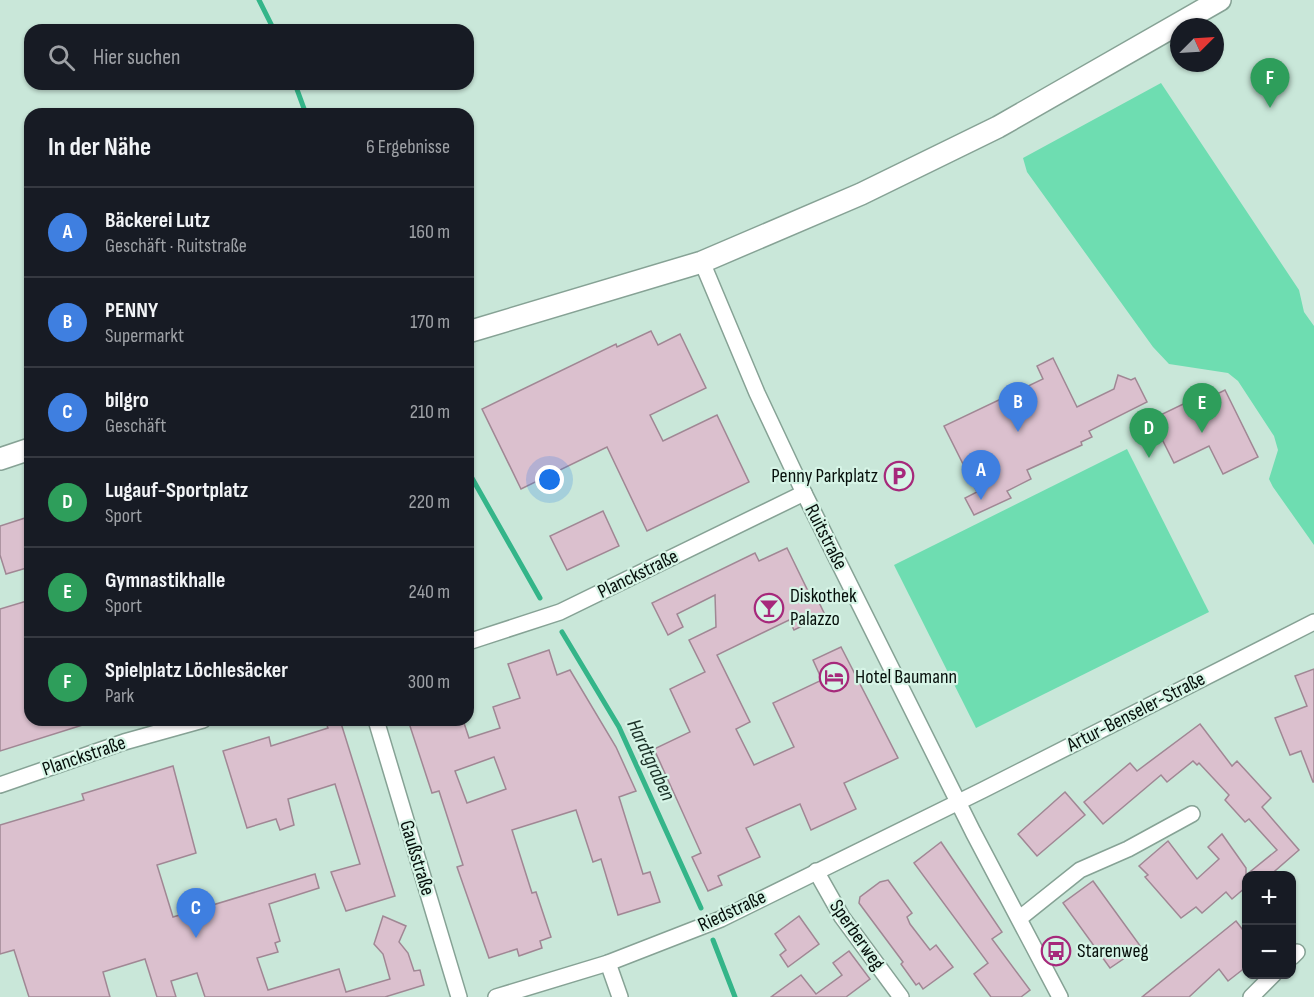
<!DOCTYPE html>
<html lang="de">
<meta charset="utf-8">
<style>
body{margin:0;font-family:"Sofia Sans Condensed",sans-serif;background:#20242c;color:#f1f3f6}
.controls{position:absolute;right:18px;bottom:18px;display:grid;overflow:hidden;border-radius:12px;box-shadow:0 2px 4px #0004}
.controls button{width:54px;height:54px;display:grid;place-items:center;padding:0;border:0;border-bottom:2px solid #363941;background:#171b24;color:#f1f3f6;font:30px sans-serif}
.compass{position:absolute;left:1170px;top:18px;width:54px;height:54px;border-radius:50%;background:#171b24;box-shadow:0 2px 4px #0004;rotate:66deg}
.you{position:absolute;left:550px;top:480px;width:21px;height:21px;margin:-15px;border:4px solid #fff;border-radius:50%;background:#1a73e8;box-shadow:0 0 0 9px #1a73e833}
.badge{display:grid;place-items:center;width:39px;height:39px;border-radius:50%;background:#cf98bf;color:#fff;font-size:20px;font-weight:700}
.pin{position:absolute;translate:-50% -50px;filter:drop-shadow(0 2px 3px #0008)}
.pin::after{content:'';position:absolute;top:32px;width:21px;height:18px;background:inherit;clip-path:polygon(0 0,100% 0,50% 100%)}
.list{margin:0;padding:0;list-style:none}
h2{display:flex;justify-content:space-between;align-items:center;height:78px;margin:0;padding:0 24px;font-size:26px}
h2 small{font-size:20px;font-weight:400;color:#9ea1a6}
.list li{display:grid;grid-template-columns:39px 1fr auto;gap:18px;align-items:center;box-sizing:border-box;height:90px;padding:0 24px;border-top:2px solid #363941}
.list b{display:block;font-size:22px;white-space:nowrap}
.list p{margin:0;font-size:20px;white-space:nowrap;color:#9ea1a6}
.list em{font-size:20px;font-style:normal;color:#9ea1a6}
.icon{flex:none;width:33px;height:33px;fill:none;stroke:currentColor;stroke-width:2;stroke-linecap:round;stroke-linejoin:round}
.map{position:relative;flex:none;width:1314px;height:997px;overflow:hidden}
.search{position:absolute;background:#171b24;box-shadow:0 2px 4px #0004;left:24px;top:24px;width:450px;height:66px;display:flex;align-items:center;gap:15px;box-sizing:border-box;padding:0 21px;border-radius:18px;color:#9ea1a6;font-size:22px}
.panel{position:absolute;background:#171b24;box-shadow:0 2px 4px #0004;left:24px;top:108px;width:450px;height:618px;border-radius:18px}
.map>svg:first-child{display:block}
.green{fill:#6eddb1}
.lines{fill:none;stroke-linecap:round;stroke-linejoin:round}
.stream{stroke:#34b589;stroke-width:5}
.building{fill:#dbc0ce;stroke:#a08794;stroke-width:1.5;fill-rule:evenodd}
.minor-casing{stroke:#86a295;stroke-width:18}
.secondary-casing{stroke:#86a295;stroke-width:24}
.minor{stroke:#fff;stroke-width:15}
.secondary{stroke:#fff;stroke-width:21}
.labels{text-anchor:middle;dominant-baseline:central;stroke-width:4.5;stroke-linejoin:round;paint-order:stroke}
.poi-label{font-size:20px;fill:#060f0b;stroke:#d6f4e6;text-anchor:start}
.street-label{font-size:20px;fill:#060f0b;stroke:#d6f4e6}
.water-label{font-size:21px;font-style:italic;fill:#1b3027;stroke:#d6f4e6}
</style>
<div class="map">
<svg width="1314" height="997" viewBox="0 0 1314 997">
<rect width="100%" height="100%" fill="#c9e7d9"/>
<!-- green -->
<g class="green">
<path d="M1161,83L1299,290L1304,312L1314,326V545L1273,487L1269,479L1278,450L1274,436L1238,381L1228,373L1169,364L1153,347L1027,172L1023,158Z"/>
<path d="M1127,449L1209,612L976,728L894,565Z"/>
</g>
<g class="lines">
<!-- stream -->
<g class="stream">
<path d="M259,0L274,30"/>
<path d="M295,84L306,114"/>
<path d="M468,471L540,598"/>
<path d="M562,632L619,727L701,908"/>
<path d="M713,940L735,997"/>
</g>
</g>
<!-- building -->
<g class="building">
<path d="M651,331L658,345L680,334L706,388L650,415L663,441L717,415L749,482L647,531L607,447L521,489L482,409L616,344L617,347Z"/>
<path d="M1053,358L1077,407L1114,389L1118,375L1131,380L1135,378L1147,402L1089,431L1092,437L1081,442L1082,445L1027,470L1031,479L1007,491L1011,498L974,515L965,498L977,492L944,426L1043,379L1037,366Z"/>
<path d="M1225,390L1258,457L1223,474L1209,446L1174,463L1152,419L1202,395L1205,400Z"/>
<path d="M603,511L619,546L567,570L550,536Z"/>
<path d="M25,518L30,534V567L6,574L0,555V526Z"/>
<path d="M787,548L810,595L814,592L825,615L794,630L789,620L717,655L750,722L736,729L754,765L794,747L773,703L822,680L813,660L841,647L898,758L844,783L856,809L811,830L800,804L746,828L760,857L718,876L722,885L708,891L692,857L701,853L654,749L690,732L670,689L705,672L689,640L716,627L715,595L677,614L683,627L668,635L652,603L755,553L759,561Z"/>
<path d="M30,600V720H88L89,723L0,751V609Z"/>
<path d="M549,650L557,675L570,670L616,747L636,791L619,797L643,874L650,872L660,902L618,915L601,859L593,862L576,810L512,830L532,893L536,892L551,937L540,941L542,948L519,956L517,949L489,958L457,867L463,865L439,791L432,793L408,720H463L469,738L500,728L493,707L520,698L508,664ZM494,757L506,789L467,803L455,771Z"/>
<path d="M1314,669V782H1313L1301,751L1290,755L1275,718L1307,706L1295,676Z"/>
<path d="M325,720H340L395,896L346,911L331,872L360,864L335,784L288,799L294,825L280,830L276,819L247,828L223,751L269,737L271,746L328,728Z"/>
<path d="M1200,724L1232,766L1237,761L1271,798L1262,807L1299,850L1269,876H1246V887L1232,899L1226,892L1202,913L1196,907L1181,918L1145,877L1148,875L1139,866L1168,841L1197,879L1219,859L1208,847L1222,834L1246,868V875L1277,850L1249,819L1245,822L1225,800L1229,795L1199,763L1197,765L1193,761L1167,782L1161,775L1103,824L1084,802L1130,763L1137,771Z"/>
<path d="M173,766L196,853L157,865L173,917L315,874L319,888L269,904L280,941L275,943L278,952L257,958L268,990L339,969L346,992L390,979L383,954L374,944L383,916L406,926L399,942L408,953L414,971L420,970L424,985L385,997H205L197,973L171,981L176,997H157L145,959L103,972L110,997H29L14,950L0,954V825L84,800L82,794Z"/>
<path d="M1065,792L1085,815L1037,856L1018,834Z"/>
<path d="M941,842L1002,932L992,939L1030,990L1021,997H991L974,974L988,963L914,863Z"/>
<path d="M888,880L912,913L907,917L910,924L930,950L936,945L953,967L923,989L919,983L916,985L901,964L903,962L859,903L860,897L880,882Z"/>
<path d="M1093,881L1141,947L1110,968L1063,903Z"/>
<path d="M799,916L819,944L788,967L780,955L786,950L775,934Z"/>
<path d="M1236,921L1246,934V967L1228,981L1219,969L1189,997H1142Z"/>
<path d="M849,951L870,979L846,997H771L801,975L816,994L842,975L833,963Z"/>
</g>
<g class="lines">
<!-- minor casing -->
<g class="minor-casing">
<g id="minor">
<path d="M702,262L757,393L804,493L973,832L1060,997"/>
<path d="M468,642L560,612L804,493"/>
<path d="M376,720L459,997"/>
<path d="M0,785L124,742L203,720"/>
<path d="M816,871L842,917L901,997"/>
<path d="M1020,918L1080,870L1128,849L1192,814"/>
<path d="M1292,957L1297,952"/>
<path d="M608,963L620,997"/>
<path d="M496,997L608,963L721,919L983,790L1314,622"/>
<path d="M1251,997L1274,974"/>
</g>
</g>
<!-- secondary casing -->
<g class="secondary-casing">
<g id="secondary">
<path d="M468,332L702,262L861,194L998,127L1220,0"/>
<path d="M0,459L30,449"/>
</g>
</g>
<!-- minor -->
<use href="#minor" class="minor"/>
<!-- secondary -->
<use href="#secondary" class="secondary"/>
</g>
<!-- icons -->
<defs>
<g id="parking-ring" transform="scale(1.5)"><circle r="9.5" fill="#d6f4e6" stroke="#a6297b" stroke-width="1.5"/><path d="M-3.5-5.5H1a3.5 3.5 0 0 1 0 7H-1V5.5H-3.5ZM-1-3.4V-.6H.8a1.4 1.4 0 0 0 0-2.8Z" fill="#a6297b"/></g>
<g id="bar-ring" transform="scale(1.5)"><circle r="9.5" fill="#d6f4e6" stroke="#a6297b" stroke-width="1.5"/><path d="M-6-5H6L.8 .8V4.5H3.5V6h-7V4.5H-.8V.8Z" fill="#a6297b"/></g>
<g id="hotel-ring" transform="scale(1.5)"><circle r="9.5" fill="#d6f4e6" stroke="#a6297b" stroke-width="1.5"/><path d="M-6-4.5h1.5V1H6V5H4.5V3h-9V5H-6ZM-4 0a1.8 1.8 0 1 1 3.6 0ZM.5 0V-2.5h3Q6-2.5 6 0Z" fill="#a6297b"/></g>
<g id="bus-ring" transform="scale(1.5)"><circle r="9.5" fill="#d6f4e6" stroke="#a6297b" stroke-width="1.5"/><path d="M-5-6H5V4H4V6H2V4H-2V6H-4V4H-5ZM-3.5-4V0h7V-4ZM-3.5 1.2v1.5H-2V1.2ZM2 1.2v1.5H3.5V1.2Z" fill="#a6297b"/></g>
</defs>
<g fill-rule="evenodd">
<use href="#parking-ring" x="899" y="476"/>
<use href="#bar-ring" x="769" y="608"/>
<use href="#hotel-ring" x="834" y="677"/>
<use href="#bus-ring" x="1056" y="951"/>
</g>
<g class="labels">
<!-- poi labels -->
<g class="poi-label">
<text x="878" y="476" text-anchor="end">Penny Parkplatz</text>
<text x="790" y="596">Diskothek<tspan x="790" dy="23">Palazzo</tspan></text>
<text x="855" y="677">Hotel Baumann</text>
<text x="1077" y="951">Starenweg</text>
</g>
<!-- street labels -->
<g class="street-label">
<text transform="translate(826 537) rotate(63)">Ruitstraße</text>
<text transform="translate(638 574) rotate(-26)">Planckstraße</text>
<text transform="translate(1136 712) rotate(-27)">Artur-Benseler-Straße</text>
<text transform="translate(84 756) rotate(-19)">Planckstraße</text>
<text transform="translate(417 858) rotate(73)">Gaußstraße</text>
<text transform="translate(732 911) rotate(-25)">Riedstraße</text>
<text transform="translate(857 935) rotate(55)">Sperberweg</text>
</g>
<!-- water labels -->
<g class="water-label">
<text transform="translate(651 760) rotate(65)">Hardtgraben</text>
</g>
</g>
</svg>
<div class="controls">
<button>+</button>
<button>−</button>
</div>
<svg class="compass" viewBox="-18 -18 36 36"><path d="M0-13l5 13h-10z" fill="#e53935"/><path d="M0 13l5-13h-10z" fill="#9ea1a6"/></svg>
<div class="you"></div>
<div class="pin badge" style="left:981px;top:500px;background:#3f7fe0">A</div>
<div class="pin badge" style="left:1018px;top:432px;background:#3f7fe0">B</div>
<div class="pin badge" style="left:196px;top:938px;background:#3f7fe0">C</div>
<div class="pin badge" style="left:1149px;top:458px;background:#2e9e5b">D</div>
<div class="pin badge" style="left:1202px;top:433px;background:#2e9e5b">E</div>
<div class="pin badge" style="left:1270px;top:108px;background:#2e9e5b">F</div>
<div class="search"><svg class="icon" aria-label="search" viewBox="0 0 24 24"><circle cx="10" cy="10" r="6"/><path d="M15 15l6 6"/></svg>Hier suchen</div>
<section class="panel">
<h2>In der Nähe<small>6 Ergebnisse</small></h2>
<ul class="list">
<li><span class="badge" style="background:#3f7fe0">A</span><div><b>Bäckerei Lutz</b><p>Geschäft · Ruitstraße</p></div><em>160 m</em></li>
<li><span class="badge" style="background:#3f7fe0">B</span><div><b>PENNY</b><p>Supermarkt</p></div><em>170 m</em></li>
<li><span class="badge" style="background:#3f7fe0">C</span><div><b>bilgro</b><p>Geschäft</p></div><em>210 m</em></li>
<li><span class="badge" style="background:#2e9e5b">D</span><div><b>Lugauf-Sportplatz</b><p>Sport</p></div><em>220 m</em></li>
<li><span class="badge" style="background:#2e9e5b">E</span><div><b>Gymnastikhalle</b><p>Sport</p></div><em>240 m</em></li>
<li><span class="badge" style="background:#2e9e5b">F</span><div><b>Spielplatz Löchlesäcker</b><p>Park</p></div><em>300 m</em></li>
</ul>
</section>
</div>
